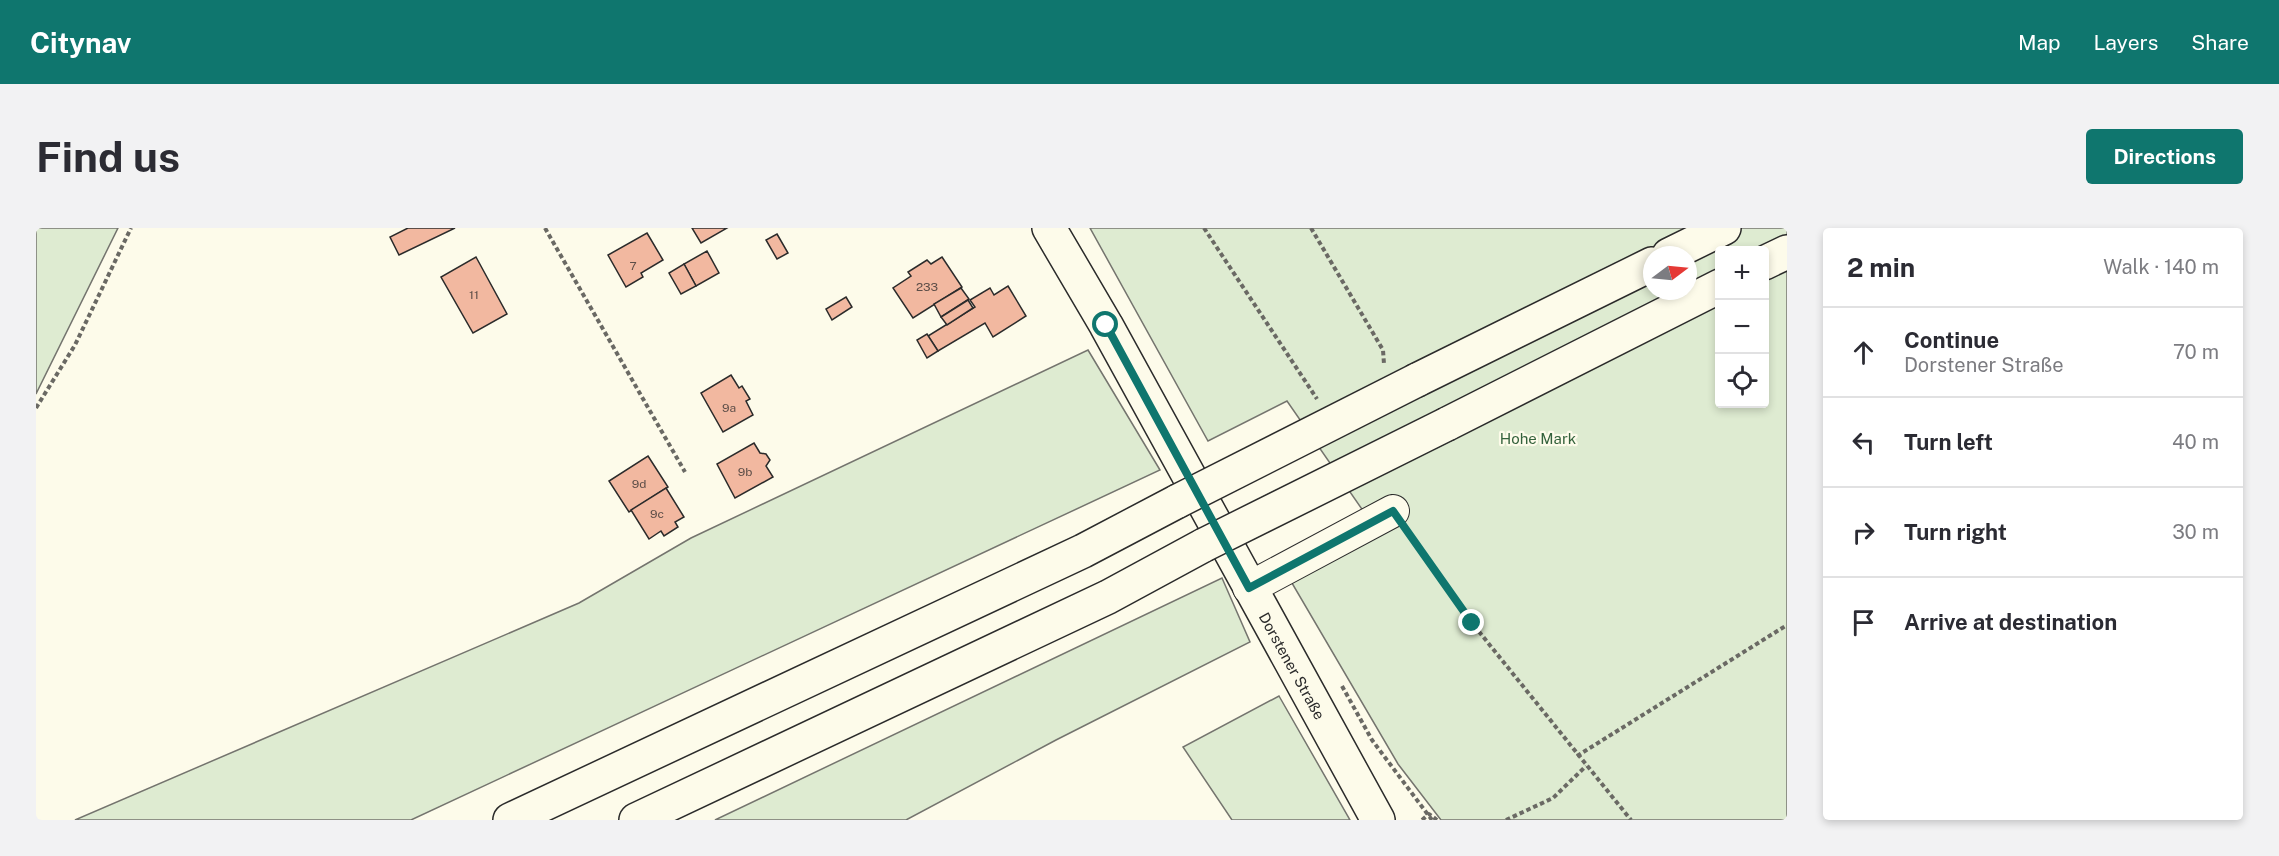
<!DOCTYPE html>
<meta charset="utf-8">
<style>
body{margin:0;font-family:"Public Sans",sans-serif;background:#f2f2f3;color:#2b2b33}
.controls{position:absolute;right:18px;top:18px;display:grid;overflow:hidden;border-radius:6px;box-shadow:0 3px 9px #0003}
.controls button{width:54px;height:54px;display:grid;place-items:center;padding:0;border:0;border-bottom:2px solid #e1e1e2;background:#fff;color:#2b2b33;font:30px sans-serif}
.compass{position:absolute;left:1607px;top:18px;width:54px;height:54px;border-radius:50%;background:#fff;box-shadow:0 3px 9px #0003;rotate:74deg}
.stop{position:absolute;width:18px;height:18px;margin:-14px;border:4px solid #0f766e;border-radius:50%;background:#fff}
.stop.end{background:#0f766e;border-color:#fff;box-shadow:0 2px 6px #0008}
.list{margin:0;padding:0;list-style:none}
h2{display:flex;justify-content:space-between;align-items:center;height:78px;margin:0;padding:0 24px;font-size:26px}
h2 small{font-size:20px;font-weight:400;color:#7c7c81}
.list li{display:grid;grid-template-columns:39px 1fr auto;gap:18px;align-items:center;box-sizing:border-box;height:90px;padding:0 24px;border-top:2px solid #e1e1e2}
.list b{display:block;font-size:22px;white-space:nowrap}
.list p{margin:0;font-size:20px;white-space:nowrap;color:#7c7c81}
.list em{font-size:20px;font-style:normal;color:#7c7c81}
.icon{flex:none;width:33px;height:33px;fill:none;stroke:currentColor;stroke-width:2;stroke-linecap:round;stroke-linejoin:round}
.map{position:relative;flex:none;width:1751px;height:592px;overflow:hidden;border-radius:6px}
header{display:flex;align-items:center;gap:36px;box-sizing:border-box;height:84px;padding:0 30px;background:#0f766e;color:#fff}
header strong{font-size:28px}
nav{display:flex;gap:33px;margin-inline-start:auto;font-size:21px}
.intro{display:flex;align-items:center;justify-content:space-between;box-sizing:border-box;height:144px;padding:0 36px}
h1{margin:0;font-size:42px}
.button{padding:15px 27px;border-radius:6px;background:#0f766e;color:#fff;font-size:21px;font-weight:700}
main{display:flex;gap:36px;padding:0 36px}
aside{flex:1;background:#fff;border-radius:6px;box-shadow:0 3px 9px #0003}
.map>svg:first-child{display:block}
.green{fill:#deebd1;stroke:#74746e;stroke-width:1.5;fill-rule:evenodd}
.building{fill:#f2b8a0;stroke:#2b2b2b;stroke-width:1.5}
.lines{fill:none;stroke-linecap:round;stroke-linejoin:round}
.minor-casing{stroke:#2b2b2b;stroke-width:34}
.major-casing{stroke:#2b2b2b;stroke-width:36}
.highway-casing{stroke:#2b2b2b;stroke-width:36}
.path{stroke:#6a6964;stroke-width:4;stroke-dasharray:4.5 3;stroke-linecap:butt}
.minor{stroke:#fdfbea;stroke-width:32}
.major{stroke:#fdfbea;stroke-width:33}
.highway{stroke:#fdfbea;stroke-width:33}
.highway-bridge-casing{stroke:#2b2b2b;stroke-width:36;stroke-linecap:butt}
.highway-bridge{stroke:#fdfbea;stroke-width:33}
.route{stroke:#0f766e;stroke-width:8}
.labels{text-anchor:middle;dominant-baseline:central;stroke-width:4.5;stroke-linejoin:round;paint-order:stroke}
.number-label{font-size:12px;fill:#5d4e48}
.park-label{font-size:15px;fill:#34623c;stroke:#fdfbea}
.street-label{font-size:15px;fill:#2b2b2b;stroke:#fdfbea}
</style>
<header>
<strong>Citynav</strong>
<nav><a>Map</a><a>Layers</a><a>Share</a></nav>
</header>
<div class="intro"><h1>Find us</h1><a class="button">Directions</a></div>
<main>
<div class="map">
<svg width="1751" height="592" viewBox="0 0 1751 592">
<rect width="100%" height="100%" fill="#fdfbea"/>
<!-- green -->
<g class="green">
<path d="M0,0H82L0,166Z"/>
<path d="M1054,0H1751V592H1405L1362,536L1253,350L1339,300L1251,173L1172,213ZM1684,22H1728V176H1684ZM1616,27H1652V63H1616Z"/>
<path d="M1052,122L1124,242L375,592H39L543,375L655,310Z"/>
<path d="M1186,350L1214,414L1020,512L870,592H679Z"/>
<path d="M1243,468L1314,592H1196L1147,519Z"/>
</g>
<!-- building -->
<g class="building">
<path d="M372,0H419L363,27L354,9Z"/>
<path d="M656,0H691L665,15Z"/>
<path d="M611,5L627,32L605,45L607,49L590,59L572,27Z"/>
<path d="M741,6L752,25L741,31L730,12Z"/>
<path d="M671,23L683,45L660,58L648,36Z"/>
<path d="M440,29L471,86L437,105L405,49Z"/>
<path d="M906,29L926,59L877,90L857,60L875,48L872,44L891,32L895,36Z"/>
<path d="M648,36L660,58L645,66L633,45Z"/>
<path d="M972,58L990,88L957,109L949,95L902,123L892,108L939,79L934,72L954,60L958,67Z"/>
<path d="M925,60L933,71L905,89L898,76Z"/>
<path d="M810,69L816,79L796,92L790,81Z"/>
<path d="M932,72L937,80L911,97L905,89Z"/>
<path d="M891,106L902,123L891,130L881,112Z"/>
<path d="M695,147L703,160L706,158L714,171L710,173L717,187L687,204L665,165Z"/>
<path d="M718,215L724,225L730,226L734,232L730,238L737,249L699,270L681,236Z"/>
<path d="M612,228L632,259L593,284L573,253Z"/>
<path d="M630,260L648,289L639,294L642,299L628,308L625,303L613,311L595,282Z"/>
</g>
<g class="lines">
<!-- minor casing -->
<g class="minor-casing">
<path id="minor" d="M1213,360L1357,283"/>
</g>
<!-- major casing -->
<g class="major-casing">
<path id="major" d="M1013,0L1070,97L1342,592"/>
</g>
<!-- highway casing -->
<g class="highway-casing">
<g id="highway">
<path d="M1633,27L1688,0"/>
<path d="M1728,35L1751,24"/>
<path d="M1381,152L1616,36"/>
<path d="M1411,196L1684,58"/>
<path d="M474,592L1047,323L1142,273"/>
<path d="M600,592L1072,369L1168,317"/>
</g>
</g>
<!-- path -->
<g class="path">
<path d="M509,0L649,244"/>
<path d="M1168,0L1281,171"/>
<path d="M1275,0L1347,122L1348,136"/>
<path d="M0,180L39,117L95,0"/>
<path d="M1373,306L1436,395L1595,592"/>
<path d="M1306,458L1336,512L1396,592"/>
<path d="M1541,528L1751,397"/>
<path d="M1386,592L1393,586L1401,592"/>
<path d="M1470,592L1517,570L1550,538"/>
</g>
<!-- minor -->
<use href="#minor" class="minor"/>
<!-- major -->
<use href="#major" class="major"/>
<!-- highway -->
<use href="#highway" class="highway"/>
<!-- highway-bridge casing -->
<g class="highway-bridge-casing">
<g id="highway-bridge">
<path d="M1142,273L1381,152"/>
<path d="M1168,317L1411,196"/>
</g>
</g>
<!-- highway-bridge -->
<use href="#highway-bridge" class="highway-bridge"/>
</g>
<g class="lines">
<!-- route -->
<path class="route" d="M1070,97L1213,360L1357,283L1436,395"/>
</g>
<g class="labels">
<!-- number labels -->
<g class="number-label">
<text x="597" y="38">7</text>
<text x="891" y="59">233</text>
<text x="438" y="67">11</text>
<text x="693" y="180">9a</text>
<text x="709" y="244">9b</text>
<text x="603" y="256">9d</text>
<text x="621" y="286">9c</text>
</g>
<!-- park labels -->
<g class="park-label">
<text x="1502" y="210">Hohe Mark</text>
</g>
<!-- street labels -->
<g class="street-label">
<text transform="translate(1256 438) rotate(61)">Dorstener Straße</text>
</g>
</g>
</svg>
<div class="controls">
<button>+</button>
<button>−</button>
<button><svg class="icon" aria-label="locate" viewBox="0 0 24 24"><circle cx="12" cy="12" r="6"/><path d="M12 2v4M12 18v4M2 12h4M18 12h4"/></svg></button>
</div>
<svg class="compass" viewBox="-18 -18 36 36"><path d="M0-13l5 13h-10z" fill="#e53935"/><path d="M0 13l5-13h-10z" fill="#7c7c81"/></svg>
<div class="stop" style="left:1070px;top:97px"></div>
<div class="stop end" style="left:1436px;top:395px"></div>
</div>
<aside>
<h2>2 min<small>Walk · 140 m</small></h2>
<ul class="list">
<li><svg class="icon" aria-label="ahead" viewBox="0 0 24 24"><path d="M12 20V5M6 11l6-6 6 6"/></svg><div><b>Continue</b><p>Dorstener Straße</p></div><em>70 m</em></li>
<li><svg class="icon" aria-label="left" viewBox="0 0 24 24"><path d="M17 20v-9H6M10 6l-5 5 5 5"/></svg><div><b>Turn left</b></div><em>40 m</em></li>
<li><svg class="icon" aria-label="right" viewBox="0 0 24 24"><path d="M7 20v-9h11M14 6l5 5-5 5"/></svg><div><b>Turn right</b></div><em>30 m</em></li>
<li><svg class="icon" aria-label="arrive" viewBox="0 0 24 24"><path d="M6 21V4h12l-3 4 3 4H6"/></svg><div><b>Arrive at destination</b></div></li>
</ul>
</aside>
</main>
